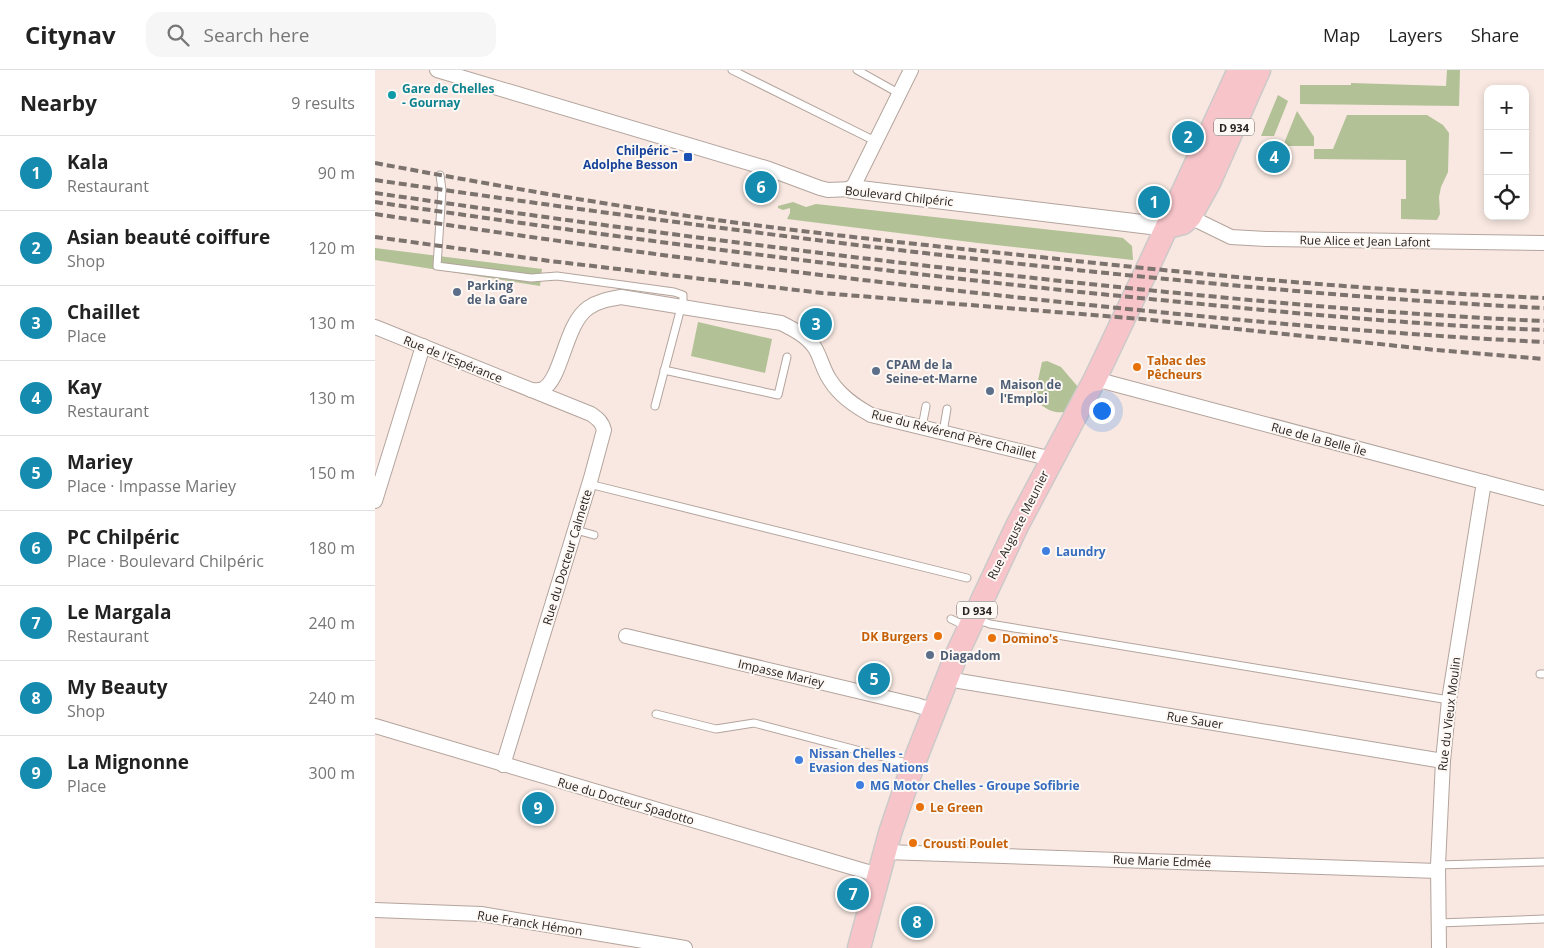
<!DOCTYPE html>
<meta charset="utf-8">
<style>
body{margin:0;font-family:"Open Sans",sans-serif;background:#f6f6f6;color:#222}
.controls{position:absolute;right:15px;top:15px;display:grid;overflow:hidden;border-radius:10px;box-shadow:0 2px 8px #0003}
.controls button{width:45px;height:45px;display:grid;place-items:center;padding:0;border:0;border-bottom:1px solid #e0e0e0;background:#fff;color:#222;font:25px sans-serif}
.you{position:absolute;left:726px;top:340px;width:18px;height:18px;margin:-12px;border:4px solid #fff;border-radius:50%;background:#1a73e8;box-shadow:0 0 0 8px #1a73e833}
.badge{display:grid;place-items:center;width:32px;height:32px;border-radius:50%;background:#158baf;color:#fff;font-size:16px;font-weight:700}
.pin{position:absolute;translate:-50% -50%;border:2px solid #fff;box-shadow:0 1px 5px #0006}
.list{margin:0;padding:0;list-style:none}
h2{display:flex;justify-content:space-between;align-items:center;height:65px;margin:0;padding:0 20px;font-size:21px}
h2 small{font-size:16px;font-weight:400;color:#767676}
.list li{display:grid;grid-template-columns:32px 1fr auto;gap:15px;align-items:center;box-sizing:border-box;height:75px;padding:0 20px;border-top:1px solid #e0e0e0}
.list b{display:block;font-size:19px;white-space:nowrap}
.list p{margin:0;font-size:16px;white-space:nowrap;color:#767676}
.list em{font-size:16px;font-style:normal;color:#767676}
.icon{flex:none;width:28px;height:28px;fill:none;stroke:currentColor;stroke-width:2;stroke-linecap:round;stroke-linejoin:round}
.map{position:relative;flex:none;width:1169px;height:878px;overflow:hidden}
header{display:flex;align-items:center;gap:30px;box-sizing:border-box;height:70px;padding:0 25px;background:#fff;border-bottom:1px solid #e0e0e0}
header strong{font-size:24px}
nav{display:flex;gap:28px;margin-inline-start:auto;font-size:18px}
.search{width:350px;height:45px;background:#f6f6f6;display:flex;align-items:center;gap:12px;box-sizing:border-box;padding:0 18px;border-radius:15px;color:#767676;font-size:19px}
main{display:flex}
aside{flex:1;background:#fff}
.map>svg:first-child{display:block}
.green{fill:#b2c196}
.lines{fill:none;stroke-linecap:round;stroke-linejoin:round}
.service-casing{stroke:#b3a49d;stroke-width:9}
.minor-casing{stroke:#b3a49d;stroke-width:16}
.tertiary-casing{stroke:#b3a49d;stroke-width:20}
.primary-casing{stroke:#cbcac9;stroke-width:25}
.service{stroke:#fff;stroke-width:7}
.minor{stroke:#fff;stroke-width:14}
.tertiary{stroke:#fff;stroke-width:18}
.primary{stroke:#f7c4ca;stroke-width:22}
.rail{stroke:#7c726e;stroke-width:4;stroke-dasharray:8 4;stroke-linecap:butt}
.culture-dot{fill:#0f9aa8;stroke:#fef8f5;stroke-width:2}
.transit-dot{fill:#1a4fb4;stroke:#fef8f5;stroke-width:2}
.service-dot{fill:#5c6f8a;stroke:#fef8f5;stroke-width:2}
.food-dot{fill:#e8710a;stroke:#fef8f5;stroke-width:2}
.shop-dot{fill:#3f7fe0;stroke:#fef8f5;stroke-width:2}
.labels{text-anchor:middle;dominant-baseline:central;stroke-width:4;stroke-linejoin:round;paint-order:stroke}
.shield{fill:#fef8f5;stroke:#686360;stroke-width:1}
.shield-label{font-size:11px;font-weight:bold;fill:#282320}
.culture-label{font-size:12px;font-weight:bold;fill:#0d838f;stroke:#fef8f5;text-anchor:start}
.transit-label{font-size:12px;font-weight:bold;fill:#164399;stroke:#fef8f5;text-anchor:end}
.street-label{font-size:12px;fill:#282320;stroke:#fef8f5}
.service-label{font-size:12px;font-weight:bold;fill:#4e5e75;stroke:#fef8f5;text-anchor:start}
.food-label{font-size:12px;font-weight:bold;fill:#c56008;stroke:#fef8f5;text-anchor:start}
.shop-label{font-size:12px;font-weight:bold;fill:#366cbe;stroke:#fef8f5;text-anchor:start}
</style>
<header>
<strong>Citynav</strong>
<div class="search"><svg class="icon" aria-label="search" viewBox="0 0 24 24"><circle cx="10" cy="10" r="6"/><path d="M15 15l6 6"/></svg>Search here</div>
<nav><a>Map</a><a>Layers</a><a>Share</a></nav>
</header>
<main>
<aside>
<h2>Nearby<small>9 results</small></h2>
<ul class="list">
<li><span class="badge">1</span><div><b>Kala</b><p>Restaurant</p></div><em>90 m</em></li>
<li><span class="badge">2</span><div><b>Asian beauté coiffure</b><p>Shop</p></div><em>120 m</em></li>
<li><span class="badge">3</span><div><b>Chaillet</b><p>Place</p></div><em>130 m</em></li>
<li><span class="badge">4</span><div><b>Kay</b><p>Restaurant</p></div><em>130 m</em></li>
<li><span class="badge">5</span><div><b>Mariey</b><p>Place · Impasse Mariey</p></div><em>150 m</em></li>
<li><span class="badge">6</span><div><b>PC Chilpéric</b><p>Place · Boulevard Chilpéric</p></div><em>180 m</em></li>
<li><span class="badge">7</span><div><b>Le Margala</b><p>Restaurant</p></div><em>240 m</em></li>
<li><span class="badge">8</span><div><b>My Beauty</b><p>Shop</p></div><em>240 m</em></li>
<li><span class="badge">9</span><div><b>La Mignonne</b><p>Place</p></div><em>300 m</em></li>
</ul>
</aside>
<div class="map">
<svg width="1169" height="878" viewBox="0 0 1169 878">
<rect width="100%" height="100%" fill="#f8e8e1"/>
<!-- green -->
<g class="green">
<path d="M1072,0H1085L1084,36L925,34V15H976V13L1071,16Z"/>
<path d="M903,25L913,31L899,66H886Z"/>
<path d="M922,41L939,67V76H908Z"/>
<path d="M972,45H1052L1068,55L1074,63L1073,102L1066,117L1064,127L1065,144L1062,150L1026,149V129H1031V90L939,89V79H958Z"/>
<path d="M418,132L431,137L441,134L741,167L748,168L757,176L758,190L603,173L412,149L415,143V138L408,140L403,138V136Z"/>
<path d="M0,178L167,199L165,216L0,190Z"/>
<path d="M323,252L397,269L390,303L316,286Z"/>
<path d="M672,291L686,297L703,317L693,342C688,342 682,343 677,341C666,337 654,326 655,314L662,315L667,292Z"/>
</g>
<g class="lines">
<!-- service casing -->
<g class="service-casing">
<g id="service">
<path d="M357,0L502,72"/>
<path d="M482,0L525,24"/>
<path d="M65,105L67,120L62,196L156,208L182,206L299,222L308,225V230L280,336"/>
<path d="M289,300L403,325L412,287"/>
<path d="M547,357L551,336"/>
<path d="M568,362L572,339"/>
<path d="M214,414L592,508"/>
<path d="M201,460L219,465"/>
<path d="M576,549L591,556"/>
<path d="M602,549L615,554L1074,630"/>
<path d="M1165,604H1169"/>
<path d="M281,644L341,659L379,653L535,694"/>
<path d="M1063,795L1169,792"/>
<path d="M1064,853L1169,849"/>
</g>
</g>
<!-- minor casing -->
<g class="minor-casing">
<g id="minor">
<path d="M62,0L394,99L445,118L453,120L477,119L536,0"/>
<path d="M815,147L856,167L891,169L1169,173"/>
<path d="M0,257L216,344C223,349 227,352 229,360L216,408L128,695"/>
<path d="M720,309L1169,428"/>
<path d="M156,320C160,320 164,321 168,319C187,309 190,254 213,238C223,231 234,229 246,227L406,253C418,259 432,266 440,278C446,288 448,300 455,310C465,326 480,336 496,345L677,389"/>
<path d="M0,431L48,276"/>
<path d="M251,566L541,635L560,641"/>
<path d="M574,607L584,611L1068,691"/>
<path d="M0,656L503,805"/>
<path d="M510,782L1063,801"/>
<path d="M0,840L106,844L310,878"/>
<path d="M1064,878L1063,795L1068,691L1074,630L1109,412"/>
</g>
</g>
<!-- tertiary casing -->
<g class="tertiary-casing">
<path id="tertiary" d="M477,119L792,157"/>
</g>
<!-- primary casing -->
<g class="primary-casing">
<g id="primary">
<path d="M792,157L808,153L815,147L834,113L884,0"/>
<path d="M484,878L515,763L538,695L581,586L642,456L720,309L776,191L864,0"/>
</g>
</g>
<!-- service -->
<use href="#service" class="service"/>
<!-- minor -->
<use href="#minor" class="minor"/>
<!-- tertiary -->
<use href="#tertiary" class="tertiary"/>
<!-- primary -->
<use href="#primary" class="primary"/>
<!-- rail -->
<g class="rail">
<path d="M0,93C118,115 237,136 356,152C462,166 568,177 674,188C838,206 1003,221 1169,228"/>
<path d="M0,110C240,145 480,177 721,202C870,217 1019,231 1169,238"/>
<path d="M0,123C228,156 457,186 686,211C847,228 1008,244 1169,251"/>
<path d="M0,132C238,167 476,198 715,223C866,238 1018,254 1169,260"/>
<path d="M0,144C228,179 457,208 686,232C847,249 1008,264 1169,272"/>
<path d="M0,167L175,191L447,223L767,249L1061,280L1169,289"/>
</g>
</g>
<!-- markers -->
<circle class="culture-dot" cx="17" cy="25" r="5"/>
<rect class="transit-dot" x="308" y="82" width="10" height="10" rx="2.5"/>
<g class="service-dot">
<circle cx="82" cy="222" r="5"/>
<circle cx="501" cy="301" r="5"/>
<circle cx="615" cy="321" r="5"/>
<circle cx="555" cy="585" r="5"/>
</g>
<g class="food-dot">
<circle cx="762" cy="297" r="5"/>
<circle cx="563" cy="566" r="5"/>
<circle cx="617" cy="568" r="5"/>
<circle cx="545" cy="737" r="5"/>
<circle cx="538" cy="773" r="5"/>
</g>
<g class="shop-dot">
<circle cx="671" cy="481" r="5"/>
<circle cx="424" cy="690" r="5"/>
<circle cx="485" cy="715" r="5"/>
</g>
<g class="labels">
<!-- shield labels -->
<g class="shield">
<rect x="839" y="48.5" width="40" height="17" rx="4"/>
<rect x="582" y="531.5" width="40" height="17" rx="4"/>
</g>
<g class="shield-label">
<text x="859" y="57">D 934</text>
<text x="602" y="540">D 934</text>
</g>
<!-- culture labels -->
<g class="culture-label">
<text x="27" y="18">Gare de Chelles<tspan x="27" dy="14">- Gournay</tspan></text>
</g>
<!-- transit labels -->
<g class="transit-label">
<text x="303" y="80">Chilpéric –<tspan x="303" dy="14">Adolphe Besson</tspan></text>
</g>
<!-- street labels -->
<g class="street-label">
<text transform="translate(524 126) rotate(6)">Boulevard Chilpéric</text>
<text transform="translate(990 171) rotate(1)">Rue Alice et Jean Lafont</text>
<text transform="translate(78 289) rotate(22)">Rue de l'Espérance</text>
<text transform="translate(579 364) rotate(14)">Rue du Révérend Père Chaillet</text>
<text transform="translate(944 369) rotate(15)">Rue de la Belle Île</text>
<text transform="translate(643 455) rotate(-63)">Rue Auguste Meunier</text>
<text transform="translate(192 487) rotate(-73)">Rue du Docteur Calmette</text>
<text transform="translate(406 603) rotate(13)">Impasse Mariey</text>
<text transform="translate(1074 644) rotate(-83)">Rue du Vieux Moulin</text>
<text transform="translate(820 650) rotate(9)">Rue Sauer</text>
<text transform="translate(251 731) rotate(16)">Rue du Docteur Spadotto</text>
<text transform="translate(787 791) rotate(2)">Rue Marie Edmée</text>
<text transform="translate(155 853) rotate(9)">Rue Franck Hémon</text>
</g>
<!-- service labels -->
<g class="service-label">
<text x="92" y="215">Parking<tspan x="92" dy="14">de la Gare</tspan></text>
<text x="511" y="294">CPAM de la<tspan x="511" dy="14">Seine-et-Marne</tspan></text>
<text x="625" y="314">Maison de<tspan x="625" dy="14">l'Emploi</tspan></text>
<text x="565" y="585">Diagadom</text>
</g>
<!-- food labels -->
<g class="food-label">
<text x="772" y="290">Tabac des<tspan x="772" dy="14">Pêcheurs</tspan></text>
<text x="553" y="566" text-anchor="end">DK Burgers</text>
<text x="627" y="568">Domino's</text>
<text x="555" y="737">Le Green</text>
<text x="548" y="773">Crousti Poulet</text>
</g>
<!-- shop labels -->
<g class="shop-label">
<text x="681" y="481">Laundry</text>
<text x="434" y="683">Nissan Chelles -<tspan x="434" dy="14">Evasion des Nations</tspan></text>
<text x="495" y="715">MG Motor Chelles - Groupe Sofibrie</text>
</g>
</g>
</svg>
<div class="controls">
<button>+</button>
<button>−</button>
<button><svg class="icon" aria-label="locate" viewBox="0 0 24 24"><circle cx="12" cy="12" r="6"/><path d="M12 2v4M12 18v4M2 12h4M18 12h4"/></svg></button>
</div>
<div class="you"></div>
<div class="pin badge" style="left:779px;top:132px">1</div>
<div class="pin badge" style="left:813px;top:67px">2</div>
<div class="pin badge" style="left:441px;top:254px">3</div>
<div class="pin badge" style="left:899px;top:87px">4</div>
<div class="pin badge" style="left:499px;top:609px">5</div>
<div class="pin badge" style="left:386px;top:117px">6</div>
<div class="pin badge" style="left:478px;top:824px">7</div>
<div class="pin badge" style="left:542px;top:852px">8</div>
<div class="pin badge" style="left:163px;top:738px">9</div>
</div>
</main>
